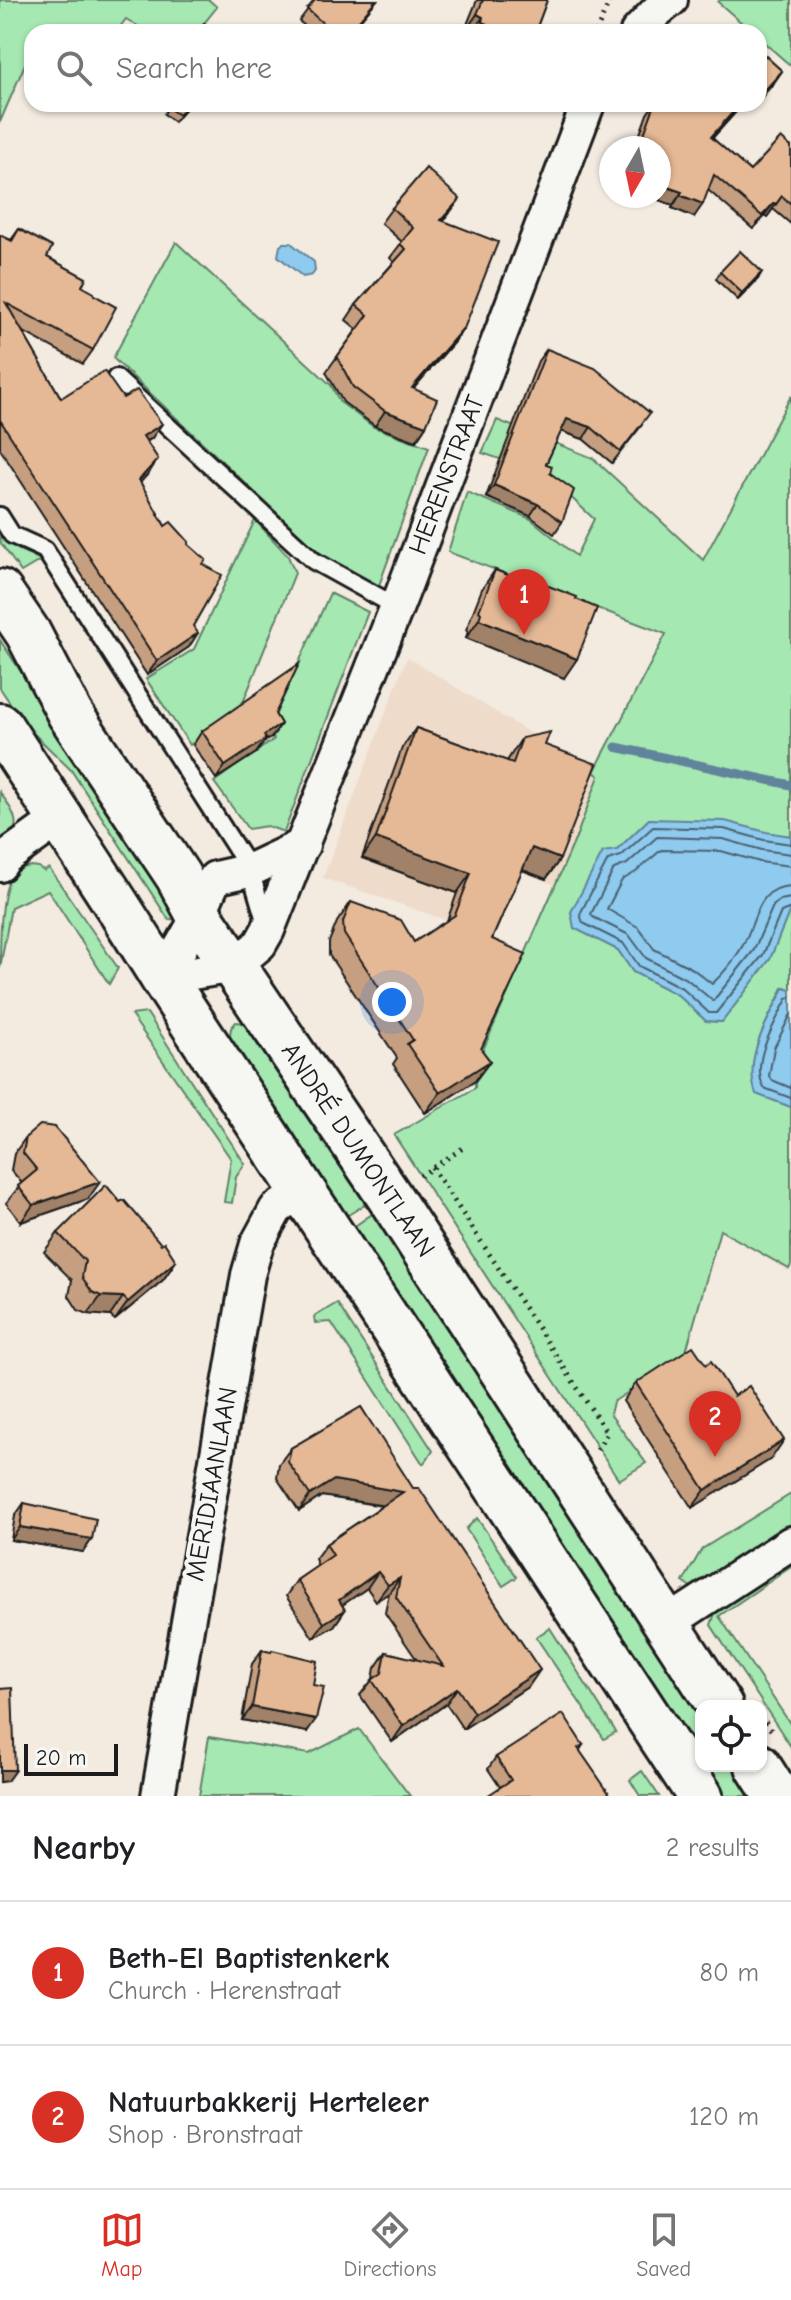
<!DOCTYPE html>
<meta charset="utf-8">
<style>
body{margin:0;font-family:"Comic Neue",sans-serif;background:#f2f2f2;color:#202124}
.controls{position:absolute;right:24px;bottom:24px;display:grid;overflow:hidden;border-radius:16px;box-shadow:0 2px 6px #0004}
.controls button{width:72px;height:72px;display:grid;place-items:center;padding:0;border:0;border-bottom:2px solid #e0e0e0;background:#fff;color:#202124;font:40px sans-serif}
.compass{position:absolute;left:599px;top:136px;width:72px;height:72px;border-radius:50%;background:#fff;box-shadow:0 2px 6px #0004;rotate:189deg}
.scale{position:absolute;left:24px;bottom:20px;width:94px;box-sizing:border-box;padding-left:8px;border:4px solid #1c1c1c;border-top:0;font-size:22px;line-height:28px;white-space:nowrap;color:#1c1c1c;-webkit-text-stroke:6px #f6f6f2;paint-order:stroke}
.you{position:absolute;left:392px;top:1002px;width:28px;height:28px;margin:-20px;border:6px solid #fff;border-radius:50%;background:#1a73e8;box-shadow:0 0 0 12px #1a73e833}
.badge{display:grid;place-items:center;width:52px;height:52px;border-radius:50%;background:#d93025;color:#fff;font-size:26px;font-weight:700}
.pin{position:absolute;translate:-50% -66px;filter:drop-shadow(0 2px 4px #0008)}
.pin::after{content:'';position:absolute;top:42px;width:28px;height:24px;background:inherit;clip-path:polygon(0 0,100% 0,50% 100%)}
.list{margin:0;padding:0;list-style:none}
h2{display:flex;justify-content:space-between;align-items:center;height:104px;margin:0;padding:0 32px;font-size:34px}
h2 small{font-size:26px;font-weight:400;color:#757577}
.list li{display:grid;grid-template-columns:52px 1fr auto;gap:24px;align-items:center;box-sizing:border-box;height:144px;padding:0 32px;border-top:2px solid #e0e0e0}
.list b{display:block;font-size:30px;white-space:nowrap}
.list p{margin:0;font-size:26px;white-space:nowrap;color:#757577}
.list em{font-size:26px;font-style:normal;color:#757577}
.icon{flex:none;width:44px;height:44px;fill:none;stroke:currentColor;stroke-width:2;stroke-linecap:round;stroke-linejoin:round}
.map{position:relative;flex:none;width:791px;height:1796px;overflow:hidden}
.search{position:absolute;background:#fff;box-shadow:0 2px 6px #0004;left:24px;right:24px;top:24px;height:88px;display:flex;align-items:center;gap:20px;box-sizing:border-box;padding:0 28px;border-radius:24px;color:#757577;font-size:30px}
.sheet{height:392px;background:#fff}
nav{display:flex;justify-content:space-around;align-items:center;box-sizing:border-box;height:112px;border-top:2px solid #e0e0e0;background:#fff;font-size:22px;color:#757577}
nav a{display:grid;justify-items:center;gap:4px}
nav .on{color:#d93025}
.map>svg:first-child{display:block}
.built{fill:#efdbca}
.green{fill:#a5e8b2;stroke:#608267;stroke-width:2}
.water{fill:#8fcaef;stroke:#61849b;stroke-width:2}
.lines{fill:none;stroke-linecap:round;stroke-linejoin:round}
.shore{stroke:#4a6270;stroke-width:2}
.stream{stroke:#61849b;stroke-width:9}
.service-casing{stroke:#1c1c1c;stroke-width:22}
.minor-casing{stroke:#1c1c1c;stroke-width:38}
.secondary-casing{stroke:#1c1c1c;stroke-width:50}
.path{stroke:#1c1c1c;stroke-width:5;stroke-dasharray:2 6;stroke-linecap:butt}
.service{stroke:#f6f6f2;stroke-width:16}
.minor{stroke:#f6f6f2;stroke-width:32}
.secondary{stroke:#f6f6f2;stroke-width:44}
.wall{fill:#c69f81;stroke:#1c1c1c;stroke-width:2}
.shaded-wall{fill:#a18269;stroke:#1c1c1c;stroke-width:2}
.building{fill:#e6b996;stroke:#1c1c1c;stroke-width:2}
.labels{text-anchor:middle;dominant-baseline:central;stroke-width:8;stroke-linejoin:round;paint-order:stroke}
.street-label{font-size:26px;fill:#1c1c1c;stroke:#f6f6f2}
</style>
<div class="map">
<svg width="791" height="1796" viewBox="0 0 791 1796">
<rect width="100%" height="100%" fill="#f3eae0"/>
<filter id="ink" filterUnits="userSpaceOnUse"><feTurbulence type="fractalNoise" baseFrequency=".0125" numOctaves="2"/><feDisplacementMap in="SourceGraphic" scale="16" xChannelSelector="R" yChannelSelector="G"/><feConvolveMatrix kernelMatrix="1 2 1 2 8 2 1 2 1" color-interpolation-filters="sRGB"/></filter>
<g filter="url(#ink)">
<!-- built -->
<path class="built" d="M407,657L599,776L575,840L556,885L519,871L490,935L323,878Z"/>
<!-- green -->
<g class="green">
<path d="M0,0H209L217,7L197,32H148L126,19L116,32H32V48L0,122Z"/>
<path d="M720,0H791V66L759,38V32H752L718,2Z"/>
<path d="M176,242L331,385L340,402L374,427L429,447L378,588L321,555L113,358Z"/>
<path d="M791,396V836L649,819L617,850L575,928L618,950L633,972L678,995L706,1021L722,1022L770,959L791,907V990L783,988C768,1021 743,1057 757,1094L791,1107V1265L789,1269L720,1230L685,1355L613,1402L610,1414L646,1463L619,1480L394,1135L475,1088V1068L575,840L599,776L594,772L666,634L448,552L467,492L531,519L576,556L594,519L547,475L482,453L497,420L593,458L703,560Z"/>
<path d="M255,520L288,556L295,573L242,705L190,745L146,679L194,649Z"/>
<path d="M0,525L17,549L41,560L21,572L0,542Z"/>
<path d="M330,593L368,612L284,832L267,826L248,829L214,782L274,739L270,727Z"/>
<path d="M0,640L178,910L177,918L169,920L71,770L25,725L0,688Z"/>
<path d="M0,792C16,816 25,827 0,849Z"/>
<path d="M30,866L38,867L44,871L49,868L118,968L109,984L48,890L11,907L0,968C0,937 0,898 12,871Z"/>
<path d="M147,1013L245,1164L236,1177L232,1203L224,1202L231,1159L131,1015Z"/>
<path d="M236,1022L252,1024L369,1202L345,1217L229,1040L231,1028Z"/>
<path d="M375,1212L701,1714V1760L352,1228Z"/>
<path d="M337,1303L433,1451L423,1464L331,1322L315,1323L314,1317Z"/>
<path d="M791,1494V1530L706,1584L691,1587L683,1582L702,1549Z"/>
<path d="M477,1518L517,1577L503,1586L466,1529Z"/>
<path d="M791,1556V1567L719,1616L791,1725V1747L711,1625L718,1604Z"/>
<path d="M550,1628L616,1732L604,1739L536,1637Z"/>
<path d="M359,1729L410,1796H199L209,1737L309,1754Z"/>
<path d="M705,1766H735L755,1796H724Z"/>
<path d="M642,1771L659,1796H640L630,1780Z"/>
</g>
<!-- water -->
<g class="water">
<path d="M284,243H291L314,262L315,271L312,275L303,277L278,256L280,246Z"/>
<path d="M649,819L725,821L766,832L791,836V907L770,959L722,1022L706,1021L678,995L633,972L618,950L574,928L571,912L603,852L617,850Z"/>
<path d="M784,988L791,990V1107L756,1094C743,1057 768,1020 784,988Z"/>
</g>
<g class="lines">
<!-- shore -->
<g class="shore">
<path d="M791,844L764,840L724,829L653,827L621,856L608,860L580,914L583,923L623,943L639,966L682,988L709,1013H716L763,955L781,912L791,908"/>
<path d="M791,854L762,850L723,839L657,837L627,864L614,869L591,914L593,917L629,935L646,958L688,980L713,1001L754,950L773,906L780,900L791,898"/>
<path d="M791,866L760,862L721,851L661,850L636,872L622,880L607,909L638,927L654,949L693,969L712,984C723,974 736,958 743,945C757,921 756,887 791,886"/>
<path d="M791,997L787,999C775,1023 750,1062 764,1088L791,1098"/>
<path d="M791,1014L774,1048L769,1076L772,1080L791,1088"/>
</g>
<!-- stream -->
<path class="stream" d="M616,747L791,785"/>
<!-- service casing -->
<g class="service-casing">
<g id="service">
<path d="M116,378L314,561L397,607"/>
<path d="M0,516L12,535L45,550L250,870L267,927"/>
</g>
</g>
<!-- minor casing -->
<g class="minor-casing">
<g id="minor">
<path d="M637,32L656,12L671,0"/>
<path d="M0,865L5,858L59,819"/>
<path d="M163,978L234,966L260,944L268,930L400,599L588,104"/>
<path d="M163,978L199,915L215,878L250,870L303,845"/>
<path d="M668,1623L791,1543"/>
<path d="M158,1796L248,1275L257,1244L276,1209L303,1191"/>
</g>
</g>
<!-- secondary casing -->
<g class="secondary-casing">
<g id="secondary">
<path d="M0,592L28,633L70,714L178,876L199,915L389,1196L720,1706"/>
<path d="M0,726C54,810 111,893 163,978L700,1796"/>
<path d="M758,1766L777,1796"/>
</g>
</g>
<!-- path -->
<g class="path">
<path d="M596,32L610,0"/>
<path d="M432,1167L607,1433L596,1452"/>
<path d="M420,1176L466,1146"/>
<path d="M761,1715L771,1730"/>
</g>
<!-- service -->
<use href="#service" class="service"/>
<!-- minor -->
<use href="#minor" class="minor"/>
<!-- secondary -->
<use href="#secondary" class="secondary"/>
</g>
<!-- wall -->
<g class="wall">
<path d="M315,0H377L350,32H312L299,21Z"/>
<path d="M477,0H547L535,32H464Z"/>
<path d="M759,50L782,71L773,84L759,100Z"/>
<path d="M170,104H190L174,122L164,114Z"/>
<path d="M654,104H743L712,138L750,171L791,147V224L773,209L767,217L765,216L753,229L708,190L694,217L672,208L673,205L648,196H659V148H635L647,114Z"/>
<path d="M392,208L449,214L443,221L465,326L455,341L413,389L426,426L416,441L375,426L343,402L326,372L357,329L346,320L356,305L394,262L390,258L402,242L381,223Z"/>
<path d="M19,229L47,257L82,286L93,350L83,364L22,331L61,398H123L152,438L147,442L149,473L140,482L165,526L188,544L203,564L189,647L147,675L0,449V235L11,240Z"/>
<path d="M720,272L758,279L738,300L716,279Z"/>
<path d="M547,349L642,425L612,463L583,439L561,431L546,464L550,473L562,522L554,534L530,516L486,497L538,361Z"/>
<path d="M495,570L544,589L546,585L564,678L466,638L468,631L466,630L482,589Z"/>
<path d="M275,714L281,724L272,737L264,742L256,753L216,779L193,745L202,731Z"/>
<path d="M416,728L507,761L522,738L545,745L560,859L546,879L522,870L492,939L481,1049L490,1061L475,1081L425,1113L393,1064L397,1058L329,955V942L337,922L351,902L414,942L447,921L457,893L362,858L402,748Z"/>
<path d="M26,1137L88,1199L21,1222L6,1203L22,1183L11,1170L14,1154Z"/>
<path d="M58,1233L176,1261L163,1280L115,1320L110,1316L88,1314L78,1310L69,1296L72,1280L44,1252Z"/>
<path d="M706,1365L771,1459L692,1508L623,1401L636,1383Z"/>
<path d="M361,1407L529,1686L463,1729L446,1704L392,1742L360,1695L373,1679L375,1668L386,1652L417,1660L385,1613L389,1593L376,1601L367,1588L342,1605L345,1610L334,1626L313,1638L286,1596L297,1580L318,1566L315,1559L326,1544L382,1506L322,1496L299,1511L277,1478L279,1464L291,1448Z"/>
<path d="M24,1503L92,1539L83,1552L11,1540L15,1516Z"/>
<path d="M262,1650L307,1732L242,1720L252,1664Z"/>
<path d="M583,1745L580,1750L500,1787L488,1769L496,1757Z"/>
</g>
<!-- shaded-wall -->
<g class="shaded-wall">
<path d="M376,0H377L350,32H349Z"/>
<path d="M477,14L483,17L473,32H465Z"/>
<path d="M782,71L773,84L759,100L766,89Z"/>
<path d="M740,104H743L702,150L711,137Z"/>
<path d="M659,184L682,192L673,205L648,196H659Z"/>
<path d="M680,195L703,204L694,217L672,208Z"/>
<path d="M782,196L767,217L765,216L753,229L774,203Z"/>
<path d="M460,199L449,214L431,235L441,220Z"/>
<path d="M762,272L758,279L738,300L742,293Z"/>
<path d="M465,326L455,341L401,403L412,388Z"/>
<path d="M385,411L426,426L416,441L375,426Z"/>
<path d="M567,419L591,427L583,439L558,430Z"/>
<path d="M162,424L152,438L133,450L143,436Z"/>
<path d="M158,459L149,473L130,494L139,480Z"/>
<path d="M494,485L538,504L530,516L486,497Z"/>
<path d="M479,619L577,659L564,678L466,638Z"/>
<path d="M198,633L189,647L147,675L157,661Z"/>
<path d="M281,724L272,737L264,742L256,753L216,779L225,766L264,735Z"/>
<path d="M376,838L471,873L457,893L362,858Z"/>
<path d="M532,848L560,859L546,879L518,868Z"/>
<path d="M490,1061L475,1081L425,1113L440,1093Z"/>
<path d="M100,1182L88,1199L21,1222L33,1205Z"/>
<path d="M176,1261L163,1280L115,1320L128,1302Z"/>
<path d="M101,1296L123,1297L110,1316L88,1314Z"/>
<path d="M784,1440L771,1459L692,1508L705,1490Z"/>
<path d="M334,1480L403,1492L392,1507L322,1496L299,1511L310,1495Z"/>
<path d="M20,1527L92,1539L83,1552L11,1540Z"/>
<path d="M378,1572L367,1588L328,1615L339,1600Z"/>
<path d="M400,1578L389,1593L376,1601L388,1585Z"/>
<path d="M345,1610L334,1626L313,1638L324,1623Z"/>
<path d="M540,1670L529,1686L463,1729L474,1713Z"/>
<path d="M457,1688L446,1704L392,1742L403,1726Z"/>
<path d="M252,1707L316,1719L307,1732L242,1720Z"/>
<path d="M0,1770H15L7,1781L0,1782Z"/>
</g>
<!-- building -->
<g class="building">
<path d="M315,0H376L349,32H321L326,26L307,9Z"/>
<path d="M483,0H547L535,32H484L487,24L482,22L483,17L477,14Z"/>
<path d="M204,23L214,32H197Z"/>
<path d="M759,50L782,71L766,89L759,83Z"/>
<path d="M170,104H189L179,115L168,108Z"/>
<path d="M655,104H740L711,137L750,171L781,138L791,147V204L782,196L776,204L774,203L762,216L714,175L703,204L680,195L682,192L659,184V148H639Z"/>
<path d="M426,168L460,199L441,220L498,242L465,326L412,388L437,399L426,426L385,411L353,387L337,357L368,315L356,305L406,249L400,244L413,228L392,208Z"/>
<path d="M19,229L52,247L47,257L86,278L82,286L94,293V295L116,307L93,350L6,303L61,398L104,371L123,398L137,390L162,424L143,436L158,459L139,480L165,526L171,522L189,542L188,544L206,560L203,564L222,575L193,626L198,633L157,661L0,420V235L12,241Z"/>
<path d="M740,251L762,272L742,293L720,272Z"/>
<path d="M547,349L595,368L650,413L620,452L591,427L567,419L546,464L552,466L550,473L574,490L562,522L538,504L494,485Z"/>
<path d="M495,570L544,589L546,585L577,597L576,599L597,608L577,659L479,619L481,613L479,611Z"/>
<path d="M299,664L275,714L281,724L264,735L266,739L225,766L202,731Z"/>
<path d="M416,728L513,763L522,738L550,732L545,745L597,764L560,859L532,848L492,939L526,954L481,1049L490,1061L440,1093L407,1044L413,1040L344,934L343,922L351,902L401,920L414,942L455,915L471,873L376,838Z"/>
<path d="M40,1125L55,1127L100,1182L33,1205L18,1186L37,1170L23,1153L26,1137Z"/>
<path d="M106,1185L120,1202L124,1200L161,1244L164,1242L176,1261L128,1302L123,1297L101,1296L92,1292L82,1277L85,1261L58,1233Z"/>
<path d="M693,1346L706,1365L711,1361L734,1396L749,1386L784,1440L705,1490L636,1383Z"/>
<path d="M361,1407L413,1488H419L540,1670L474,1713L457,1688L403,1726L372,1680L382,1673L386,1652L443,1666L396,1597L400,1578L388,1585L378,1572L339,1600L345,1610L324,1623L297,1580L333,1555L326,1544L403,1492L334,1480L310,1495L288,1462L291,1448Z"/>
<path d="M24,1503L96,1519L92,1539L20,1527Z"/>
<path d="M262,1650L271,1652L272,1650L317,1661L313,1685L324,1687L316,1719L252,1707Z"/>
<path d="M12,1688L15,1770H0V1689Z"/>
<path d="M563,1714L583,1745L578,1748L611,1796H487L511,1780L496,1757Z"/>
</g>
</g>
<g class="labels">
<!-- street labels -->
<g class="street-label">
<text transform="translate(447 475) rotate(-69)">HERENSTRAAT</text>
<text transform="translate(358 1150) rotate(56)">ANDRÉ DUMONTLAAN</text>
<text transform="translate(212 1484) rotate(-80)">MERIDIAANLAAN</text>
</g>
</g>
</svg>
<div class="controls">
<button><svg class="icon" aria-label="locate" viewBox="0 0 24 24"><circle cx="12" cy="12" r="6"/><path d="M12 2v4M12 18v4M2 12h4M18 12h4"/></svg></button>
</div>
<svg class="compass" viewBox="-18 -18 36 36"><path d="M0-13l5 13h-10z" fill="#e53935"/><path d="M0 13l5-13h-10z" fill="#757577"/></svg>
<div class="scale">20 m</div>
<div class="you"></div>
<div class="pin badge" style="left:524px;top:635px">1</div>
<div class="pin badge" style="left:715px;top:1457px">2</div>
<div class="search"><svg class="icon" aria-label="search" viewBox="0 0 24 24"><circle cx="10" cy="10" r="6"/><path d="M15 15l6 6"/></svg>Search here</div>
</div>
<section class="sheet">
<h2>Nearby<small>2 results</small></h2>
<ul class="list">
<li><span class="badge">1</span><div><b>Beth-El Baptistenkerk</b><p>Church · Herenstraat</p></div><em>80 m</em></li>
<li><span class="badge">2</span><div><b>Natuurbakkerij Herteleer</b><p>Shop · Bronstraat</p></div><em>120 m</em></li>
</ul>
</section>
<nav>
<a class="on"><svg class="icon" aria-label="map" viewBox="0 0 24 24"><path d="M3 6l6-2 6 2 6-2v14l-6 2-6-2-6 2zM9 4v14M15 6v14"/></svg>Map</a>
<a><svg class="icon" aria-label="directions" viewBox="0 0 24 24"><path d="M12 3l9 9-9 9-9-9zM9 14v-3h6M13 9l2 2-2 2"/></svg>Directions</a>
<a><svg class="icon" aria-label="saved" viewBox="0 0 24 24"><path d="M7 4h10v16l-5-4-5 4z"/></svg>Saved</a>
</nav>
